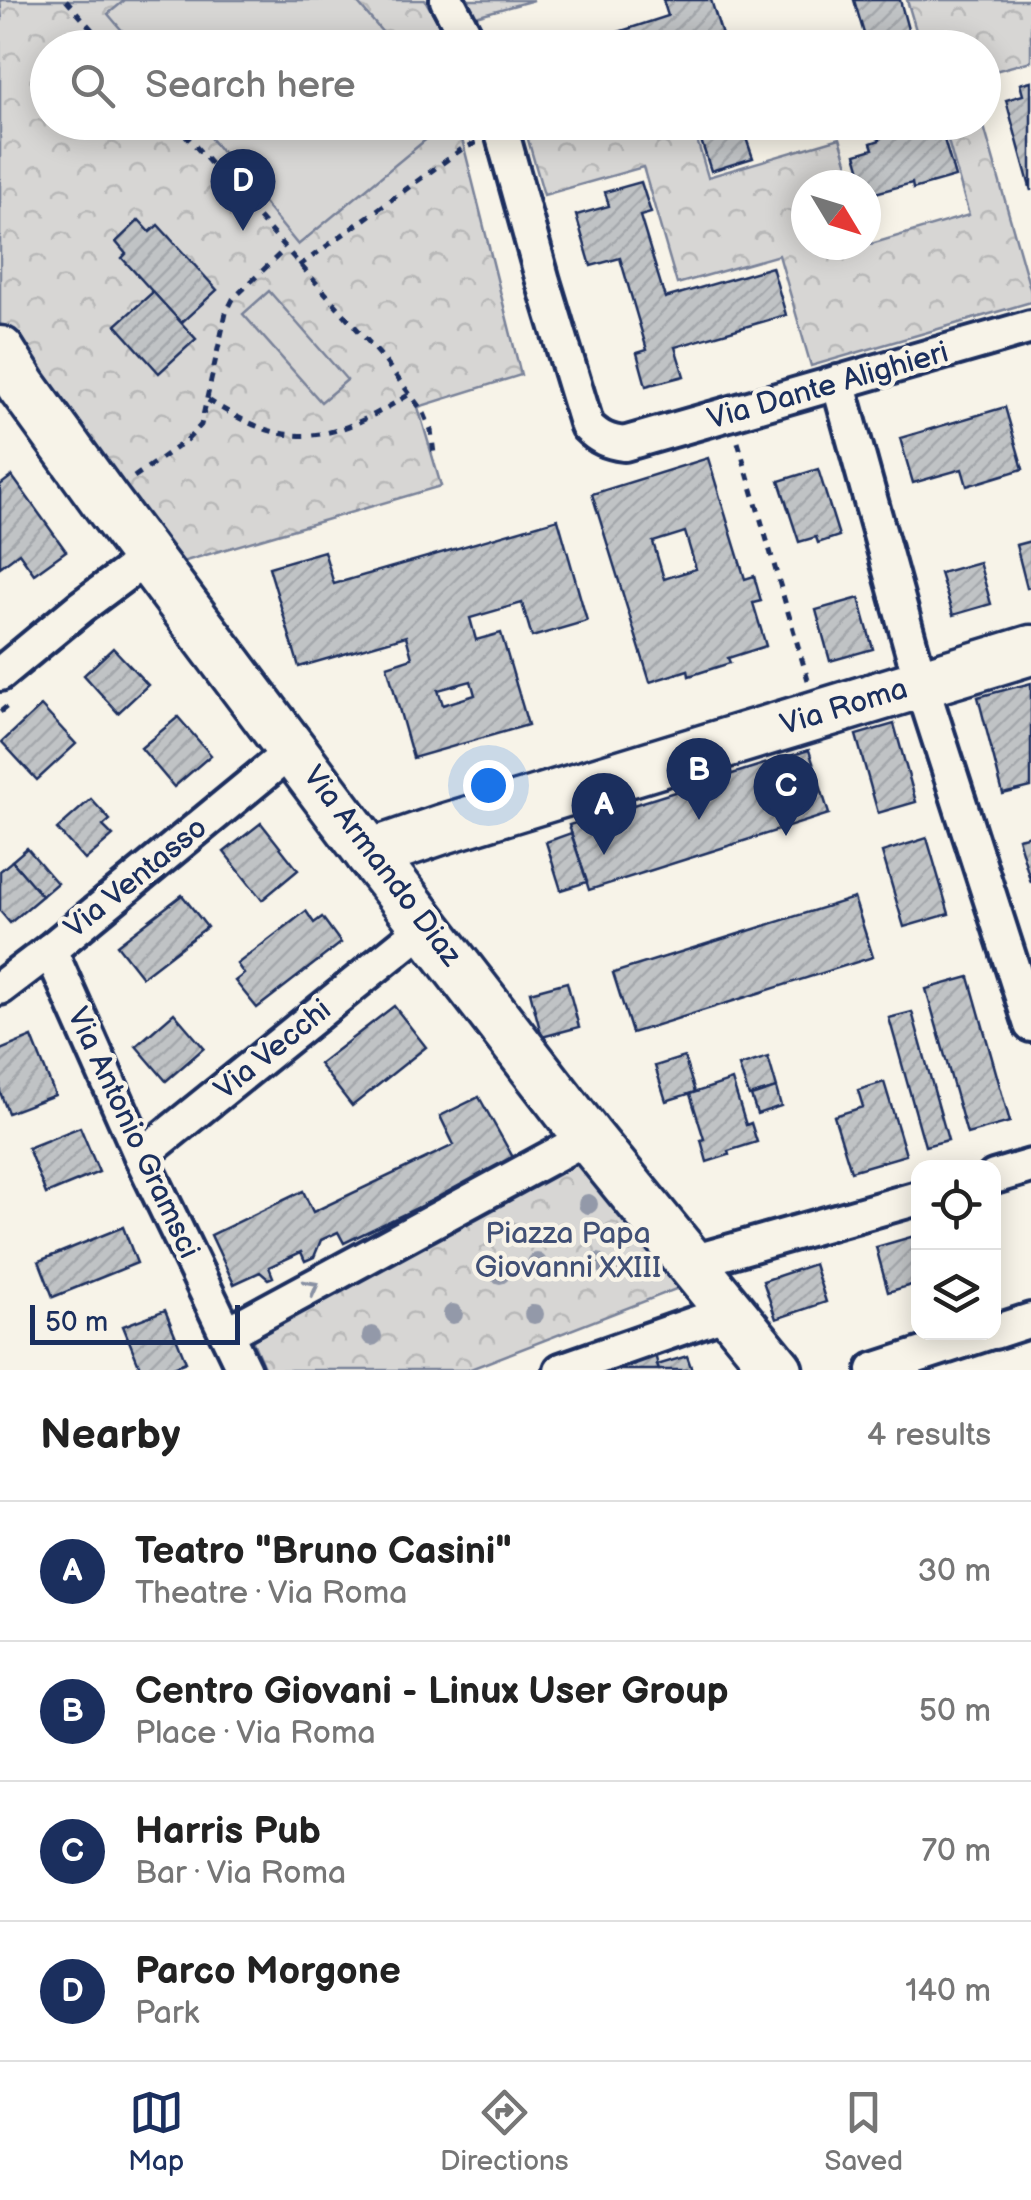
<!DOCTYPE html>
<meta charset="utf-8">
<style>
body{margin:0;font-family:"Balsamiq Sans",sans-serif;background:#f2f2f2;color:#222}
.controls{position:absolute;right:30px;bottom:30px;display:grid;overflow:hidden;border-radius:20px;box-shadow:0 5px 25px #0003}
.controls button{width:90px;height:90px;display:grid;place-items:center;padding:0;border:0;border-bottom:2px solid #e0e0e0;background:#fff;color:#222;font:50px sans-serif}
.compass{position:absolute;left:791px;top:170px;width:90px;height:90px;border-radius:50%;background:#fff;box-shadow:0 5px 25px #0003;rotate:128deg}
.scale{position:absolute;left:30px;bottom:25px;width:210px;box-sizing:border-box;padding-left:10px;border:5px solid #1b2f5e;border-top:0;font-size:28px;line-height:35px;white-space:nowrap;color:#1b2f5e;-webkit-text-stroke:8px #f7f3e8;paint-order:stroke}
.you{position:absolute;left:488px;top:785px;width:35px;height:35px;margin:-25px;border:8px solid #fff;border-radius:50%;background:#1a73e8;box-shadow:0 0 0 15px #1a73e833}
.badge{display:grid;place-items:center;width:65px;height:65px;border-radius:50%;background:#1b2f5e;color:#fff;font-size:32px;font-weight:700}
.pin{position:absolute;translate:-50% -82px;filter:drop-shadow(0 2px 5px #0008)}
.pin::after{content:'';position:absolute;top:52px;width:35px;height:30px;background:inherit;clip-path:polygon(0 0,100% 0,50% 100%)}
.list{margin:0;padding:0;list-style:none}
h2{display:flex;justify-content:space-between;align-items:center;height:130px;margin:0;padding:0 40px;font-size:42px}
h2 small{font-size:32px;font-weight:400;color:#767676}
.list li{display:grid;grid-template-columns:65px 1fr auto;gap:30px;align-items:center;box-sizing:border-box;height:140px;padding:0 40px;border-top:2px solid #e0e0e0}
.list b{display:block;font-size:38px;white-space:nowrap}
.list p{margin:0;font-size:32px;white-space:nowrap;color:#767676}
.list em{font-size:32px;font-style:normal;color:#767676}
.icon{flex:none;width:55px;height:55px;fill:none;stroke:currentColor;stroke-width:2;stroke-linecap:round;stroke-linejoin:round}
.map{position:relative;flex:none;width:1031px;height:1370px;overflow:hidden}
.search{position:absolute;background:#fff;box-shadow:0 5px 25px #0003;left:30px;right:30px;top:30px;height:110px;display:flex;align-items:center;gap:25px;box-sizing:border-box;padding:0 35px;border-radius:55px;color:#767676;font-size:38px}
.sheet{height:690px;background:#fff}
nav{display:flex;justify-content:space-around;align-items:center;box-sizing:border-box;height:140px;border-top:2px solid #e0e0e0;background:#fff;font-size:28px;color:#767676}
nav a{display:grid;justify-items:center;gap:5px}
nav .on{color:#1b2f5e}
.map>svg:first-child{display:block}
.park{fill:url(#park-crowns);stroke:#798299;stroke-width:2.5}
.pitch{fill:#d7d6d4;stroke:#798299;stroke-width:2.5}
.building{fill:url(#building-hatch);stroke:#1b2f5e;stroke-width:2.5;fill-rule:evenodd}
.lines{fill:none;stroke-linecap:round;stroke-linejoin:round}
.street-casing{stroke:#1b2f5e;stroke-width:40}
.secondary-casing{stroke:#1b2f5e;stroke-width:55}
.path{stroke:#1b2f5e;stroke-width:5;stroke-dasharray:8 8;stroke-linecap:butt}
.street{stroke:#f7f3e8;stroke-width:32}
.secondary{stroke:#f7f3e8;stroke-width:48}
.tree{fill:#9399a9}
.oneway{stroke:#8991a3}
.labels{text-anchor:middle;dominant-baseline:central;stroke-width:9;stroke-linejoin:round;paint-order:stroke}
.street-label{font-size:30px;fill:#1b2f5e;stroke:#f7f3e8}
.park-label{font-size:30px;fill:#415076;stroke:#f7f3e8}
</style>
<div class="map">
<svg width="1031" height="1370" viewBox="0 0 1031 1370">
<defs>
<pattern id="park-crowns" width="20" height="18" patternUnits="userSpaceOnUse" patternTransform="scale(2.5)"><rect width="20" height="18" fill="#d7d6d4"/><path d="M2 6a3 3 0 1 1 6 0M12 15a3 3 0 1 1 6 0" fill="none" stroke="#b8b8b8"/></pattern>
<pattern id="building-hatch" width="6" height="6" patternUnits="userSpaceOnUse" patternTransform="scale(2.5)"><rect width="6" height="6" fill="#c0c3c5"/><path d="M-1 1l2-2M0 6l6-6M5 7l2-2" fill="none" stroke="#a4a8ac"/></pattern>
</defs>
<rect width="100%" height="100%" fill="#f7f3e8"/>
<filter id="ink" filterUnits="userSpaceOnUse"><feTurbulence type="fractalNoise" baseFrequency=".01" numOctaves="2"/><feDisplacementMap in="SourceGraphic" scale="20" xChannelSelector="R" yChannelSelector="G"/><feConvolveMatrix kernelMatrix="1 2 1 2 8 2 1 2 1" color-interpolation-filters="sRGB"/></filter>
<g filter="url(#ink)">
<!-- park -->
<g class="park">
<path d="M0,0H425L452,47L48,48V122L482,123L483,125L461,135L521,375L418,407L441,486L182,562L30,370L0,328V22L2,20Z"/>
<path d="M464,0H534L472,17Z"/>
<path d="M907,0H1031V61L984,74V48L921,47Z"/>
<path d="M548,122L692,123L708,177L840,138L854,185H806V245H866V227L871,244L969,215L943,123H983L1031,292V302L811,366L779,255L677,284L643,167L544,195L525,129Z"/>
<path d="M588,1156L689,1284L468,1370H265L251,1337Z"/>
</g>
<!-- pitch -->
<g class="pitch">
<path d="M125,0H355L395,47H136L108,14Z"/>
<path d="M198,123H446L298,245Z"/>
<path d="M269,291L347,380L321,402L243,314Z"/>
</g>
<!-- building -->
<g class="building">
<path d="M663,0H711L726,48H569L668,16Z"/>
<path d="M854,0H900L913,48H861L858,39L865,37Z"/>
<path d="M1031,81V191L1006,100L1023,95L1020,84Z"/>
<path d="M695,122H784L785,126L746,138L753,158L711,171Z"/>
<path d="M882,122H929L934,139L943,136L955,177L913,189L912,183L868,195L856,154L873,149L871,143L880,140L877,128L884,126Z"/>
<path d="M641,182L651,213L640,216L665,298L772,267L786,315L675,347L684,376L646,386L637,353L647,350L620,258L591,266L576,215L609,206L605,192Z"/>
<path d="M139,220L150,232L158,225L217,290L181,323L122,258L126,254L116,242Z"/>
<path d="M153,292L196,339L159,373L116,325Z"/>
<path d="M1005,407L1023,469L967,486L962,469L913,483L900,438Z"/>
<path d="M708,458L745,579L754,576L761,601L753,603L766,646L728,658L730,663L689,676L688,670L650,682L592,494ZM685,532L696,569L664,579L653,542Z"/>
<path d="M818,469L839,536L818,543L816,537L799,542L779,481Z"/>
<path d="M12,476L66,551L34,574L19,553L0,567V485Z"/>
<path d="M558,519L587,621L532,637L522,603L470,618L476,640L501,633L528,725L413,758L387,666L412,658L406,636L299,667L269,567L324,551L334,584ZM471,681L475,695L443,705L438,690Z"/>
<path d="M1031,541V587L1027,588L1016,545Z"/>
<path d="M979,562L991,604L953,615L940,573Z"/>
<path d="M859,598L873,649L830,661L816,610Z"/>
<path d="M113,648L148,685L118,713L84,675Z"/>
<path d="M1031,683V787L1003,794L978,697Z"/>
<path d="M41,706L76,744L37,780L2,742Z"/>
<path d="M178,717L211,755L174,787L141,748Z"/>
<path d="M894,724L916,802L878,813L856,735Z"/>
<path d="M809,750L829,814L589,890L569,825Z"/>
<path d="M91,799L110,820L103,826L113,836L85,860L57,829Z"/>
<path d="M261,823L298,870L262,900L224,852Z"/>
<path d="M571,833L587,882L561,890L546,842Z"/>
<path d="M1031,835V883L1018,838Z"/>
<path d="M927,838L949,914L904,927L882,852Z"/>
<path d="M27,848L57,883L42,896L12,861Z"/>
<path d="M12,861L42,896L10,923L0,911V871Z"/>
<path d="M182,895L207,927L142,977L117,945Z"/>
<path d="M854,898L873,957L632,1033L613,973Z"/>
<path d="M306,911L314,923L322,917L341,943L257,1008L235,981L244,974L237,964Z"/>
<path d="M969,977L1010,1122L967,1134L926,989Z"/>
<path d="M567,982L579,1027L542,1037L530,992Z"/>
<path d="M394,1006L426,1047L352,1106L319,1064Z"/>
<path d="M912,1012L948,1140L925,1146L889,1018Z"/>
<path d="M174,1013L204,1048L166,1081L136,1046Z"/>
<path d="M32,1037L55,1095L8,1113L0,1092V1050Z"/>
<path d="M684,1057L695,1092L666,1101L655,1066Z"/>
<path d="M768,1057L777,1088L749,1096L739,1066Z"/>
<path d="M732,1080L746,1125L751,1123L757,1142L728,1151L729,1155L707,1162L701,1140L704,1139L690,1094Z"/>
<path d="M884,1082L906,1155L851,1171L834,1116L863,1107L858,1090Z"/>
<path d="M776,1088L781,1106L757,1114L751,1096Z"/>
<path d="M479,1097L515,1161L344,1243L338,1232L321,1240L314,1257L305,1261L301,1252L269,1267L273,1277L268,1279L260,1272L234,1284L211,1235L303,1191L313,1212L454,1145L440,1116Z"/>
<path d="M80,1127L99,1172L46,1194L28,1148Z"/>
<path d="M123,1227L137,1263L53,1297L39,1261Z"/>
<path d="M918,1235V1283L888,1292L876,1247Z"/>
<path d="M814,1264L826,1302L776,1319L763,1281Z"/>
<path d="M165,1310L186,1362L166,1370H141L123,1326Z"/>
<path d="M655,1354L659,1370H607Z"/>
<path d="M687,1356L692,1370H659L657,1365Z"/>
</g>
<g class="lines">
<!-- street casing -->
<g class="street-casing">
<g id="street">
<path d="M447,0L472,48"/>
<path d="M499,122L543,281L587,426C599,438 608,442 624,444L1031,327"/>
<path d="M838,382L921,683L1031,1025"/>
<path d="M0,674L81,607L148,557"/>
<path d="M50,950L141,1156L244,1370"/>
<path d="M0,988L50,950L272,767"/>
<path d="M141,1156L405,943"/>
<path d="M994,1177L1031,1166"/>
<path d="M689,1263L918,1198"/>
<path d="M994,1332L1031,1320"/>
<path d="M227,1333L588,1137"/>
<path d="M561,1370L730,1311"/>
<path d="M874,1370L991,1332"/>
</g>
</g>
<!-- secondary casing -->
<g class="secondary-casing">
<g id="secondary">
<path d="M0,351L22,386L103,498L370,854L588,1137L778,1370"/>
<path d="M370,854L443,829L1031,650"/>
</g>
</g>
<!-- path -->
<g class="path">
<path d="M66,0L108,48"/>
<path d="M174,122L381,356L424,413L431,430L434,454"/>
<path d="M299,266L462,149L476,143"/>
<path d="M208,400C234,416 263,433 294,435C335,439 377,414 410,394"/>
<path d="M738,442L808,680"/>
<path d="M134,477L187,440L201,425L226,313L233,299L285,249"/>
<path d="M0,712L10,704"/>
</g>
<!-- street -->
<use href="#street" class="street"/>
<!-- secondary -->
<use href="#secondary" class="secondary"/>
</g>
<!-- trees -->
<g class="tree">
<circle cx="588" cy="1204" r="10"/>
<circle cx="537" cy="1263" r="10"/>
<circle cx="598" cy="1263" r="10"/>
<circle cx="500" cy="1274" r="10"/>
<circle cx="453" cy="1314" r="10"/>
<circle cx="534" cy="1314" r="10"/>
<circle cx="372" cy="1336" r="10"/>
</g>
<!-- one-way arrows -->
<defs><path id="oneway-chevron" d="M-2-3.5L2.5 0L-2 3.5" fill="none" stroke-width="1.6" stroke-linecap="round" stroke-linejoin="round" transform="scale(2.5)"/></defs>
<use class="oneway" href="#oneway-chevron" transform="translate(312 1287) rotate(-28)"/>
</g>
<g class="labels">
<!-- street labels -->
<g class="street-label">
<text transform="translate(828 386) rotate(-16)">Via Dante Alighieri</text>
<text transform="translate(844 707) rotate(-17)">Via Roma</text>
<text transform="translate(382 866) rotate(53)">Via Armando Diaz</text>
<text transform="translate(136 878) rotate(-39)">Via Ventasso</text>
<text transform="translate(273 1050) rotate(-39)">Via Vecchi</text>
<text transform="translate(133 1133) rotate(65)">Via Antonio Gramsci</text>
</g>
<!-- park labels -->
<g class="park-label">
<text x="568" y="1234">Piazza Papa<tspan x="568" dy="34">Giovanni XXIII</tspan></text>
</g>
</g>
</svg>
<div class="controls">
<button><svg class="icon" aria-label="locate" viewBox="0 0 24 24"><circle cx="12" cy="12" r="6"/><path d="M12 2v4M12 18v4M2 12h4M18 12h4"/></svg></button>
<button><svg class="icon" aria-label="layers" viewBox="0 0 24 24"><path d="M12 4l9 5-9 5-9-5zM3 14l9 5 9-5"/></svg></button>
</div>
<svg class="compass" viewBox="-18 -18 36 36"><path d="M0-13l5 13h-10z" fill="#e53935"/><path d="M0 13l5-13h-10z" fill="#767676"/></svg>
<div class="scale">50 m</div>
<div class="you"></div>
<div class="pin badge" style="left:604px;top:855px">A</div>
<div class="pin badge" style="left:699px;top:820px">B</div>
<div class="pin badge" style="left:786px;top:836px">C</div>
<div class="pin badge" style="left:243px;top:231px">D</div>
<div class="search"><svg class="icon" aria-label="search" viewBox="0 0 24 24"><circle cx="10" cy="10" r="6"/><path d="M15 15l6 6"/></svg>Search here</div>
</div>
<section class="sheet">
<h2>Nearby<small>4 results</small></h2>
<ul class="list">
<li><span class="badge">A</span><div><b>Teatro &quot;Bruno Casini&quot;</b><p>Theatre · Via Roma</p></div><em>30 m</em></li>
<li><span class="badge">B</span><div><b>Centro Giovani - Linux User Group</b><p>Place · Via Roma</p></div><em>50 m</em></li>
<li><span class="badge">C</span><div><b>Harris Pub</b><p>Bar · Via Roma</p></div><em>70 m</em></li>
<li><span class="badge">D</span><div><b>Parco Morgone</b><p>Park</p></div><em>140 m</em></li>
</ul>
</section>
<nav>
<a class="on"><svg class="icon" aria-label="map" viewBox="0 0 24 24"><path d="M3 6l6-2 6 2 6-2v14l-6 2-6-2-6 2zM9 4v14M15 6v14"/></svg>Map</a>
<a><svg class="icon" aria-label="directions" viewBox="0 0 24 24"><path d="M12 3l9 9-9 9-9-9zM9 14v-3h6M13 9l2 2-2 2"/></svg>Directions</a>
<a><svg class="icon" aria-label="saved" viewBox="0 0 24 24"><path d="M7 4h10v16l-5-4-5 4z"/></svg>Saved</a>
</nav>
